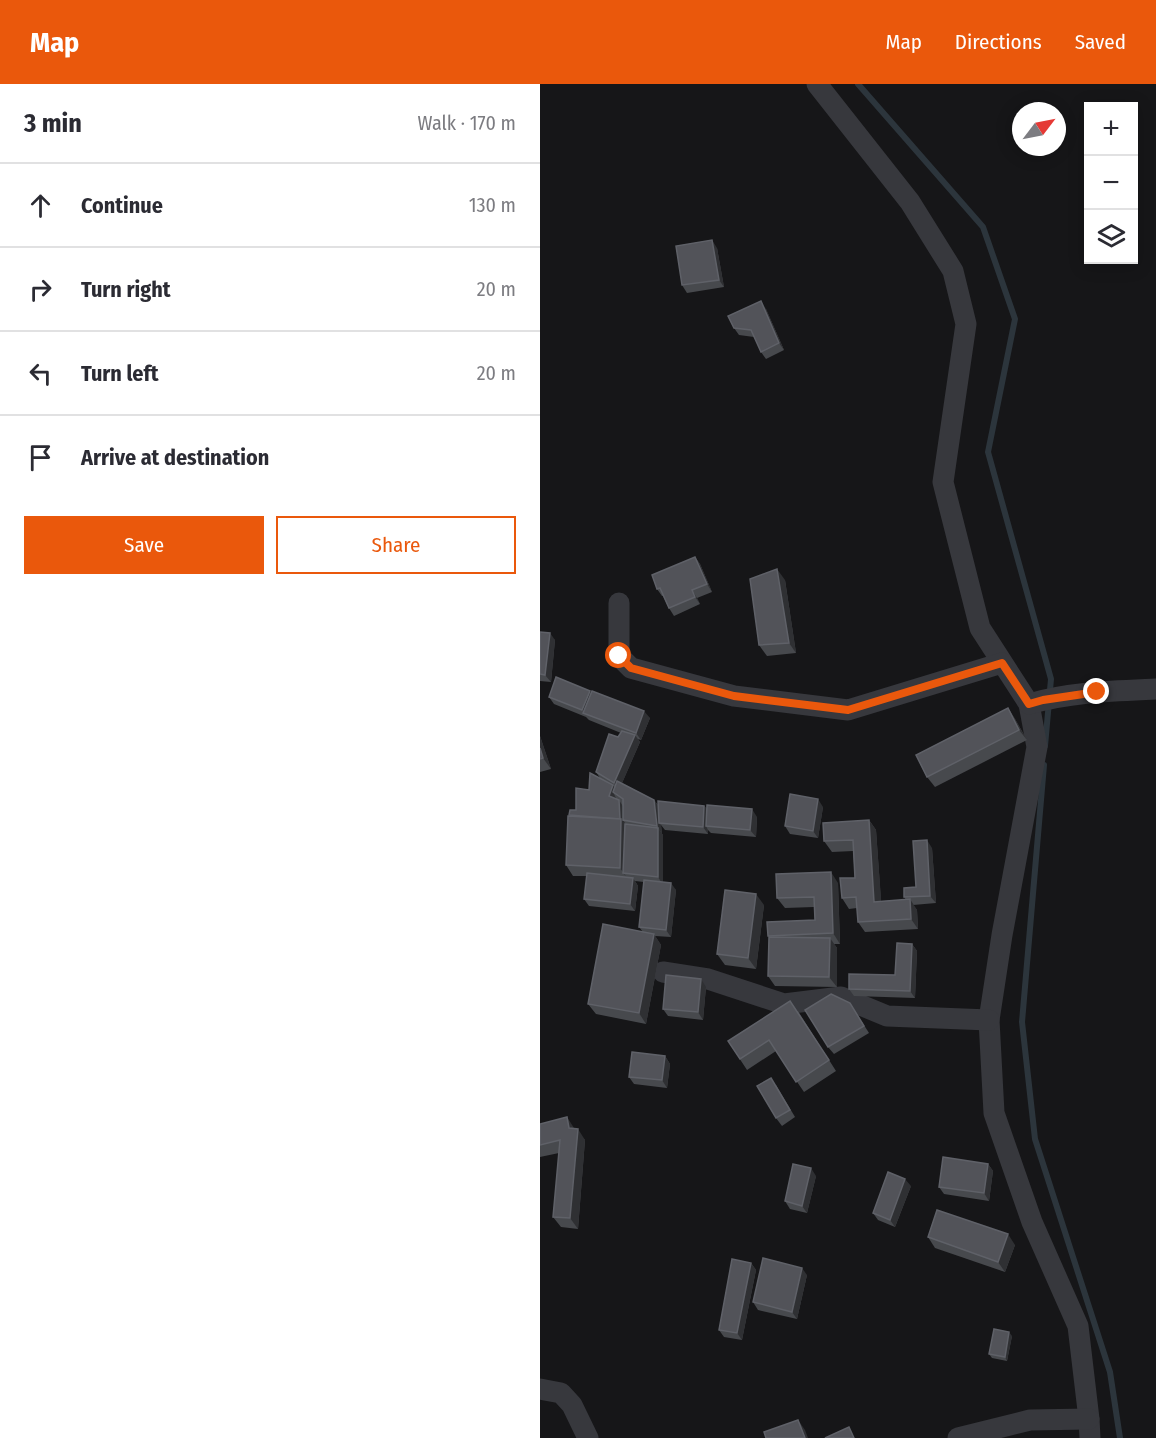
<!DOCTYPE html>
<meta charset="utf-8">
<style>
body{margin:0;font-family:"Fira Sans Condensed",sans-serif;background:#f7f7f7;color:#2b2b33}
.controls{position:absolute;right:18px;top:18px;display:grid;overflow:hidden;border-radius:0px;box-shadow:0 3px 15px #0003}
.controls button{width:54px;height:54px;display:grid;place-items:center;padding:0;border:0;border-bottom:2px solid #e1e1e2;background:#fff;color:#2b2b33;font:30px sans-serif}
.compass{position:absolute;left:472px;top:18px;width:54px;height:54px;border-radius:50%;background:#fff;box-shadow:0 3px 15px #0003;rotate:58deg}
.stop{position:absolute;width:18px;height:18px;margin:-14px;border:4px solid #ea580c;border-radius:50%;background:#fff}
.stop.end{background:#ea580c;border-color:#fff;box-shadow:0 2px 6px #0008}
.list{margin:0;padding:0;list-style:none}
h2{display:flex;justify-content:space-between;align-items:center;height:78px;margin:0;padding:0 24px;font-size:26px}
h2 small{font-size:20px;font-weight:400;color:#7c7c81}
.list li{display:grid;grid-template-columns:39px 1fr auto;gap:18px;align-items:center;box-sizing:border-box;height:84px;padding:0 24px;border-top:2px solid #e1e1e2}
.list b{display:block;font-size:22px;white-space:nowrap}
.list em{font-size:20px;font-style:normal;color:#7c7c81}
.actions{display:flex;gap:12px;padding:18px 24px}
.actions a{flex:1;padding:14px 0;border:2px solid #ea580c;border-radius:0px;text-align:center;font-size:21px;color:#ea580c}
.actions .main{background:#ea580c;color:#fff}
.icon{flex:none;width:33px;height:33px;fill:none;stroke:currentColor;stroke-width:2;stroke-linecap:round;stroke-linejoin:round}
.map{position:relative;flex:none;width:616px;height:1354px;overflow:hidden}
header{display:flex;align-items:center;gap:36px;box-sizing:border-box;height:84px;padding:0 30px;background:#ea580c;color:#fff}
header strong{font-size:28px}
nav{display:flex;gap:33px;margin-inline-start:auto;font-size:21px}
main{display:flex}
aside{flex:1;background:#fff}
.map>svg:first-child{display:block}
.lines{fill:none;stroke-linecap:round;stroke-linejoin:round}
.stream{stroke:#2c353c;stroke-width:6}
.minor{stroke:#37383d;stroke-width:21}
.wall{fill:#47494d}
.shaded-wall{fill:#2f3033}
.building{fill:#525359;stroke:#5f6168;stroke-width:1.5}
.route{stroke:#ea580c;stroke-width:8}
</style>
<header>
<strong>Map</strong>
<nav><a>Map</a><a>Directions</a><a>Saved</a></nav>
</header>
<main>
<aside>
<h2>3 min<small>Walk · 170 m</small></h2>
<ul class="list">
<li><svg class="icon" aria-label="ahead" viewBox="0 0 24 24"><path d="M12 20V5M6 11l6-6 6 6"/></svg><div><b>Continue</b></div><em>130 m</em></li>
<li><svg class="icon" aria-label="right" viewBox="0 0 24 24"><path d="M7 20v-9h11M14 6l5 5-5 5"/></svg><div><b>Turn right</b></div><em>20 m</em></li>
<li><svg class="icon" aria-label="left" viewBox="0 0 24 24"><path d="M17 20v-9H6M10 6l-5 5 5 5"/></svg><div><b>Turn left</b></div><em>20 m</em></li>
<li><svg class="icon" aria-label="arrive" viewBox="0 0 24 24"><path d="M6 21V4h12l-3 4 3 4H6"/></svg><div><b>Arrive at destination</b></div></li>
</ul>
<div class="actions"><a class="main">Save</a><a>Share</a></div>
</aside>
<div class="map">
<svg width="616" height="1354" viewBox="0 0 616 1354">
<rect width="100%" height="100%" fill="#161618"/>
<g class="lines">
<!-- stream -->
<g class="stream">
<path d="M318,0L443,143L475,235L448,368L511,595L505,662"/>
<path d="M504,681L482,938L495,1055L570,1288L580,1354"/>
</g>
<!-- minor -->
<g class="minor">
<path d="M277,0L370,118L413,187L426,240L403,398L440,544L489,620L497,663L462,851L449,936L454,1029L492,1138L538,1242L549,1335L550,1354"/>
<path d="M79,519V572L91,584L194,612L308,626L462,579"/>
<path d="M489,620C530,608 573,607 616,605"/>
<path d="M123,888L168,895L244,920L301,913L347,932L449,936"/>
<path d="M0,1305L21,1309L32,1321L48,1354"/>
<path d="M418,1354L490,1336L549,1335"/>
</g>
</g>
<!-- wall -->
<g class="wall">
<path d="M177,164L184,203L147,209L142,201Z"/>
<path d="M226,225L244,266L226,275L221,268L214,253L199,251L194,244Z"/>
<path d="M155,473L160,480L172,508L157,514L160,520L134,532L129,524L123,512H122L117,505Z"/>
<path d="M245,496L256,569L227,572L219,561Z"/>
<path d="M0,548L15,556L11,598L0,597Z"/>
<path d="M51,609L110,634L101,656L98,655L100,658L82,699L114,716L118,721L164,722L167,725L217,733L216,753L171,749L168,746V750L125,746L121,741L122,750L123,751V798L136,806L131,853L115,852L121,861L106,940L56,930L48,920L103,848L99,843L104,798L95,797L98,802L95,827L49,822L44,815L47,792H33L26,781L30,732L29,731L36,726L49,706L60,694L56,688L81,649L49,636L46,633L14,620L9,613Z"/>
<path d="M468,624L475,635L487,656L395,703L387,693Z"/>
<path d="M0,652L11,685L0,688Z"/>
<path d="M283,723L278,754L250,750L245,742Z"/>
<path d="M329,736L336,746L341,817L366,816L364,813L376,803L392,764L396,819L373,821L377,826L378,845L325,848L318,838L317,824L309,825L302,814L315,794L313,767L292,768L284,757Z"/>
<path d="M298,799L300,860H294L297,864V903L235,902L228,892L229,853L228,852L275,836L274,823L245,824L237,814Z"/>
<path d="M224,821L216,885L185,881L177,870Z"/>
<path d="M372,860L377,867L375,914L314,912L309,905L355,891Z"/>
<path d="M166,903L163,936L128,932L123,925Z"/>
<path d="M310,919L329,949L294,970L288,963Z"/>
<path d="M258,927L296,987L264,1008L236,967L207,986L188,957Z"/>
<path d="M125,972L130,980L127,1004L94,1000L89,993Z"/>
<path d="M236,1001L255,1033L242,1042L236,1034Z"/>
<path d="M0,1040L34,1045L45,1056L38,1145L21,1143L13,1133L19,1069L0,1073Z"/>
<path d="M448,1080L453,1087L449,1117L404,1110L399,1103Z"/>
<path d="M276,1092L267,1129L250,1125L245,1117Z"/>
<path d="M371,1102L355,1143L338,1136L333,1129Z"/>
<path d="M388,1153L475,1161L465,1188L395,1164Z"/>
<path d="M211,1179L216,1186L202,1256L184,1253L179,1246Z"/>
<path d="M267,1191L257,1235L218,1226L213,1218Z"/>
<path d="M472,1252L467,1277L452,1274L449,1270Z"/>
</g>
<!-- shaded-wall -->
<g class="shaded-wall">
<path d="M172,156L177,164L184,203L179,196Z"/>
<path d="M221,217L226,225L244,266L239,259Z"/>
<path d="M155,473L160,480L172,508L167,500Z"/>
<path d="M237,485L245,496L256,569L249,559Z"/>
<path d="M152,506L157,514L160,520L155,513Z"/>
<path d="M10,549L15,556L11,598L5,591Z"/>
<path d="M50,607L55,614L44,629L42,626Z"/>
<path d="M468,624L475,635L487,656L479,646Z"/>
<path d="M104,627L110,634L101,656L96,649Z"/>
<path d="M95,651L100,658L79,706L74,699Z"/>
<path d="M0,652L11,685L3,674L0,664Z"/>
<path d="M73,701L78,708H73L76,714L74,719L69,712Z"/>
<path d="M278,715L283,723L278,754L273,747Z"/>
<path d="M79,716L84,724L83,736L89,745L83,789L87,794L80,784Z"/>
<path d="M114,716L120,724L119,739L121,741L122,750L117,742Z"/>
<path d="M164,722L170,729L166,742L168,746V750L163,743Z"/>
<path d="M212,725L217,733L216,753L210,746Z"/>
<path d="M329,736L336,746L342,828L334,818Z"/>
<path d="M118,744L123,751V801L118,793Z"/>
<path d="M387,756L392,764L396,819L390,812Z"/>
<path d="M291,788L298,799L300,860L293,849Z"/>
<path d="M93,794L98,802L95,827L90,820Z"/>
<path d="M131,799L136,806L131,853L126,846Z"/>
<path d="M216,810L224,821L216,885L208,874Z"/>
<path d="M370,815L377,826L378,845L371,835Z"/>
<path d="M114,850L121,861L106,940L99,929Z"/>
<path d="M290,854L297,864V903L289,893Z"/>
<path d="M372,860L377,867L375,914L370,907Z"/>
<path d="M161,895L166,903L163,936L158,928Z"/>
<path d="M125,972L130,980L127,1004L122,996Z"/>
<path d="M27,1033L34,1044L37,1055L29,1044Z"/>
<path d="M38,1045L45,1056L38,1145L30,1134Z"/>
<path d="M448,1080L453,1087L449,1117L444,1109Z"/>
<path d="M271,1084L276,1092L267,1129L262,1122Z"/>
<path d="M365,1095L371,1102L355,1143L350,1136Z"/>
<path d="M468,1150L475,1161L465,1188L458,1178Z"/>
<path d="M211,1179L216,1186L202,1256L197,1249Z"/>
<path d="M262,1184L267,1191L257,1235L252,1228Z"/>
<path d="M469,1248L472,1252L467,1277L465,1273Z"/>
<path d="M258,1336L265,1346L268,1354H265Z"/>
</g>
<!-- building -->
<g class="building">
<path d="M172,156L179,196L142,201L136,162Z"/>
<path d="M221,217L239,259L221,268L211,246L194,244L188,232Z"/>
<path d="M155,473L167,500L152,506L155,513L129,524L120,504L117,505L112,491Z"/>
<path d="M237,485L249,559L219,561L210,495Z"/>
<path d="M0,548L10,549L5,591L0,590Z"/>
<path d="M16,593L50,607L42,626L9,613Z"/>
<path d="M52,607L104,627L96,649L43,629Z"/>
<path d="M468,624L479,646L387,693L376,671Z"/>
<path d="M82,647L95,651L74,699L56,688L69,650L78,653Z"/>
<path d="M0,664L3,674L0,675Z"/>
<path d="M50,689L73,701L69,712L79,716L80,735L29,731L30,726H36V704L49,706Z"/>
<path d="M77,697L114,716L117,742L83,736V715L73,708Z"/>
<path d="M250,710L278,715L273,747L245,742Z"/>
<path d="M118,717L164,722L163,743L119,739Z"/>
<path d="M167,721L212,725L210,746L166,742Z"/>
<path d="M28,732L81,735L80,784L26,781Z"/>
<path d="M329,736L334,818L370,815L371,835L318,838L316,813L302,814L300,794H315L313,756L284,757L283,739Z"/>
<path d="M85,740L118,744V793L83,789Z"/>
<path d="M387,756L390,812L364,813V804L376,803L373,757Z"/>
<path d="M291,788L293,849L228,852L227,838L275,836L274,813L237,814L236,790Z"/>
<path d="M47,789L93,794L90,820L44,815Z"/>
<path d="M104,796L131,799L126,846L99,843Z"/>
<path d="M185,806L216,810L208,874L177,870Z"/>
<path d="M63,840L114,850L99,929L48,920Z"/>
<path d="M229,853L290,854L289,893L228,892Z"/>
<path d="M357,859L372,860L370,907L309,905V890L355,891Z"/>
<path d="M126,891L161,895L158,928L123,925Z"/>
<path d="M291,910L310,919L324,942L288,963L265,926Z"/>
<path d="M250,917L289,976L256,998L229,956L200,975L188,957Z"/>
<path d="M92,968L125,972L122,996L89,993Z"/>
<path d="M231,994L250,1026L236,1034L217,1002Z"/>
<path d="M27,1033L29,1044L38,1045L30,1134L13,1133L20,1056L0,1061V1040Z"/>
<path d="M403,1073L448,1080L444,1109L399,1103Z"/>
<path d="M253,1080L271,1084L262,1122L245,1117Z"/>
<path d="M348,1088L365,1095L350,1136L333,1129Z"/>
<path d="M397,1126L468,1150L458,1178L388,1153Z"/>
<path d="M223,1174L262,1184L252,1228L213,1218Z"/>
<path d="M192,1175L211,1179L197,1249L179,1246Z"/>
<path d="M454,1245L469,1248L465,1273L449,1270Z"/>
<path d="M258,1336L265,1354H226L224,1348Z"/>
<path d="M309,1343L314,1354H285Z"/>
</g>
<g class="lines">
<!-- route -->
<path class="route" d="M79,572L91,584L194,612L308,626L462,579L489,620L503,616L557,608"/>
</g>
</svg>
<div class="controls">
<button>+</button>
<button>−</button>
<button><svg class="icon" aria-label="layers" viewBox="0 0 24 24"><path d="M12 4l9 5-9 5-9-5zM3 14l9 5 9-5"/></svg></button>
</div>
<svg class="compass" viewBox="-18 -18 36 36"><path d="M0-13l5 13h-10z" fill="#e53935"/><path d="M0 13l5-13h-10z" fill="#7c7c81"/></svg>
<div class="stop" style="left:79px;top:572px"></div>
<div class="stop end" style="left:557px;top:608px"></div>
</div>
</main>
